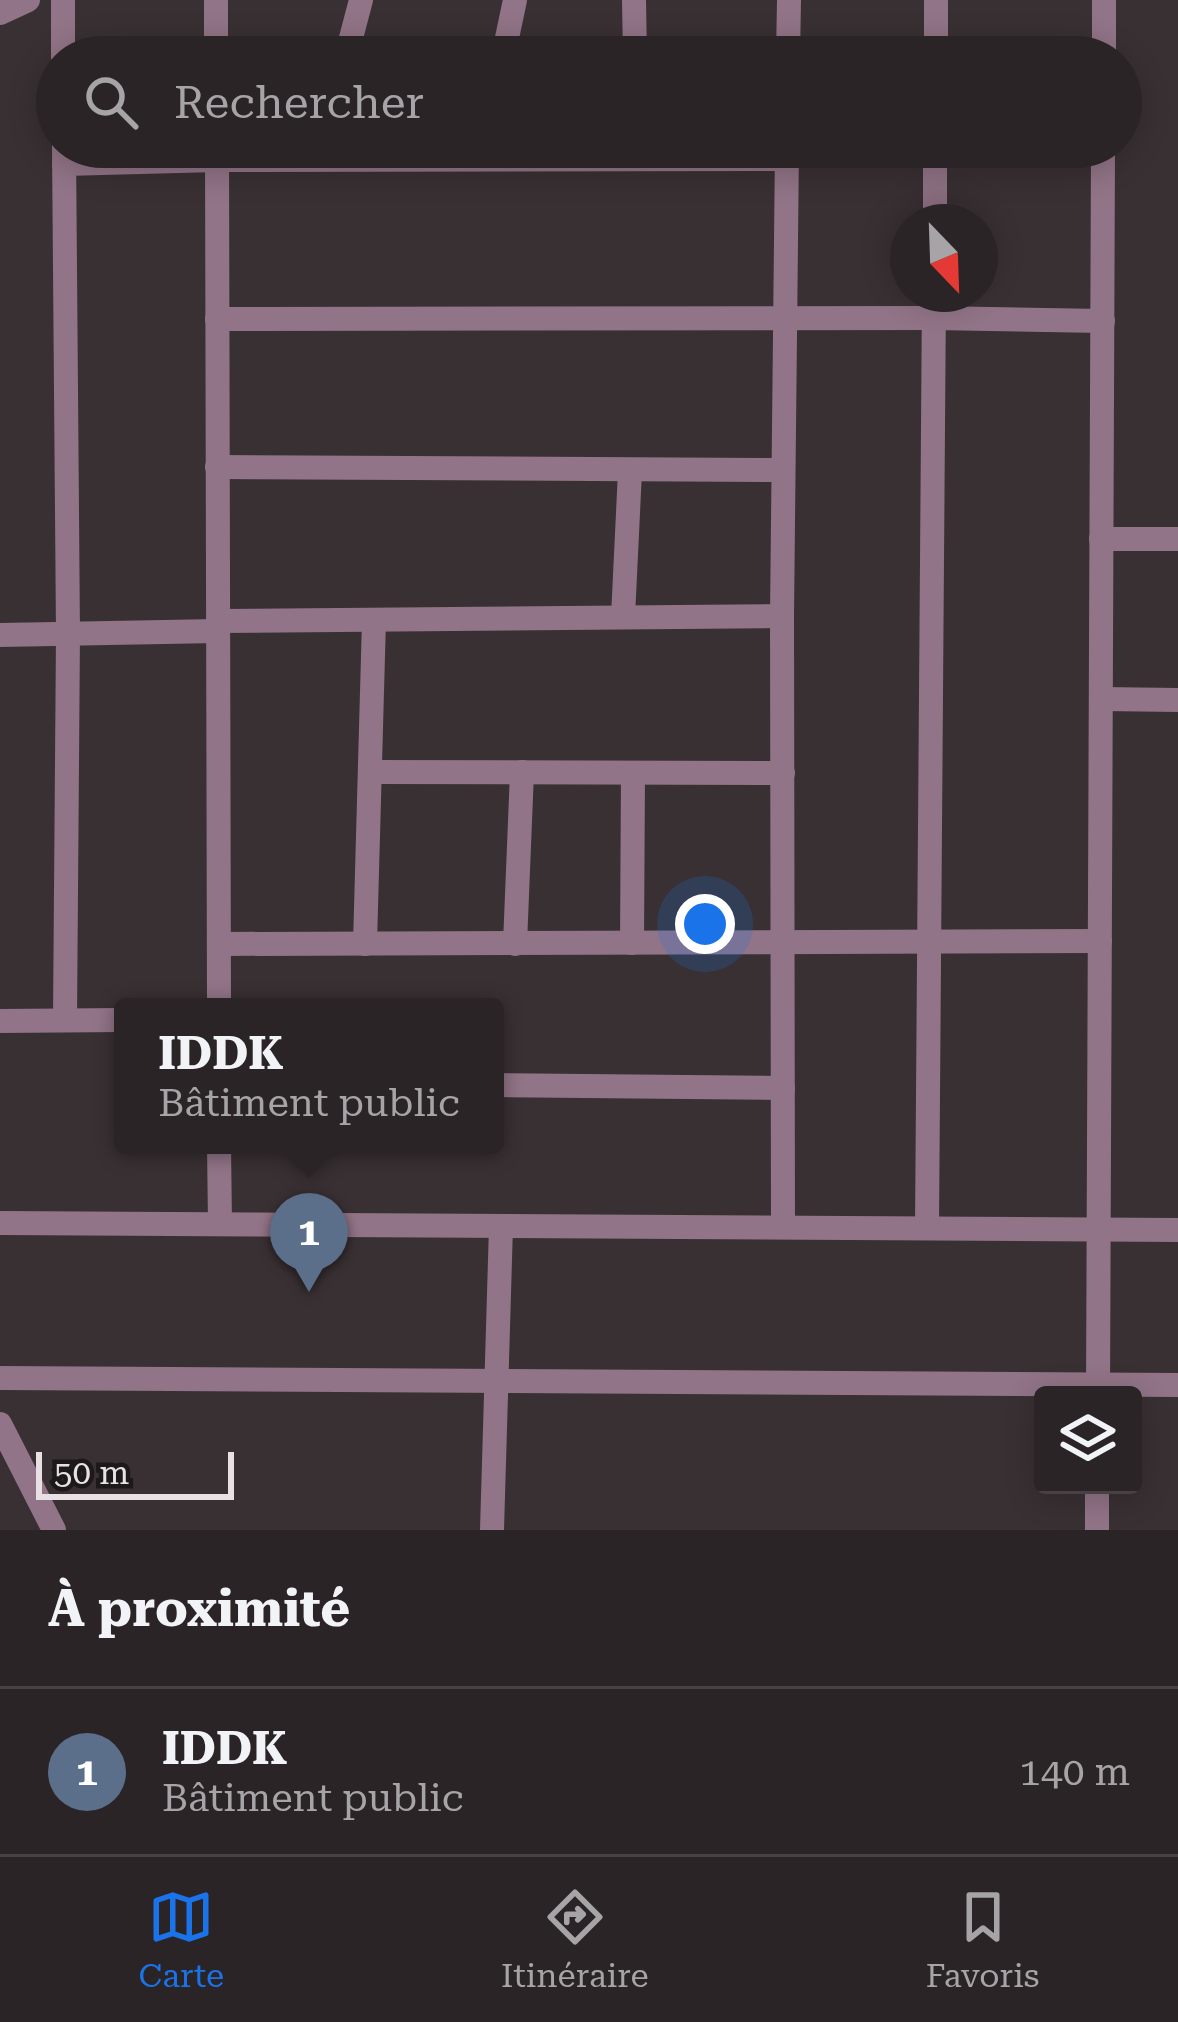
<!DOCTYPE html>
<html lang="fr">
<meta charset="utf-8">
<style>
body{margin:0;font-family:"Roboto Serif",serif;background:#373032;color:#f1f3f6}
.controls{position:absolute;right:36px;bottom:36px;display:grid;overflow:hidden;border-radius:12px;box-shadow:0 6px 30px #0003}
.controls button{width:108px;height:108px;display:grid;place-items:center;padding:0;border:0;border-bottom:3px solid #474143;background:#2b2426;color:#f1f3f6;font:60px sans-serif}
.compass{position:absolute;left:890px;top:204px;width:108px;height:108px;border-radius:50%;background:#2b2426;box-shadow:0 6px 30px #0003;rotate:157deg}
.scale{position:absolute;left:36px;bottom:30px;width:198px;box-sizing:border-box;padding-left:12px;border:6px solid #e7e1e3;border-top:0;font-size:33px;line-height:42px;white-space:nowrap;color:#e7e1e3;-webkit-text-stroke:9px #1d191b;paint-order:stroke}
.you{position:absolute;left:705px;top:924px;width:42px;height:42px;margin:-30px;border:9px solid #fff;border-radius:50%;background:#1a73e8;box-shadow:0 0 0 18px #1a73e833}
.badge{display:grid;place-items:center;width:78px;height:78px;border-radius:50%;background:#1a73e8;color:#fff;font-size:39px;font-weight:700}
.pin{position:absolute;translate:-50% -99px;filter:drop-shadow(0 3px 6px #0008)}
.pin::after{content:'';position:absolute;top:63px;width:42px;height:36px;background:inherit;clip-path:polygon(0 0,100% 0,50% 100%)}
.popup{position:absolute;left:114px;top:998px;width:390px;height:156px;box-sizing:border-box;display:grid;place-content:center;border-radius:12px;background:#2b2426;filter:drop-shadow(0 3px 9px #0005);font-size:39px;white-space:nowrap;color:#a6a4a7}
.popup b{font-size:45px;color:#f1f3f6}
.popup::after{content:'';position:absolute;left:50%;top:100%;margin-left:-24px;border:24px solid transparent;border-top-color:#2b2426}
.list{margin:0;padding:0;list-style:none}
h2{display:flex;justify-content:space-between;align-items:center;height:156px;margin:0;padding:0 48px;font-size:51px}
h2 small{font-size:39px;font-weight:400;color:#a6a4a7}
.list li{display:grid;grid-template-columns:78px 1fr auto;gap:36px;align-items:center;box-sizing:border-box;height:168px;padding:0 48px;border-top:3px solid #474143}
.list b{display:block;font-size:45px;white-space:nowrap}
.list p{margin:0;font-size:39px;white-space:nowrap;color:#a6a4a7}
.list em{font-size:39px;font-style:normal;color:#a6a4a7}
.icon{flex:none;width:66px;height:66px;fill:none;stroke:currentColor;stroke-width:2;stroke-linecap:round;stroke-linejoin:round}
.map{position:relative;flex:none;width:1178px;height:1530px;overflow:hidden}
.search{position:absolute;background:#2b2426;box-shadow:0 6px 30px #0003;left:36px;right:36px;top:36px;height:132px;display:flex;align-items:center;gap:30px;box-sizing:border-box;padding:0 42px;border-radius:66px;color:#a6a4a7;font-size:45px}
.sheet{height:324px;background:#2b2426}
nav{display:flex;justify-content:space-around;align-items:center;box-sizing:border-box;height:168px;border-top:3px solid #474143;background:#2b2426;font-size:33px;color:#a6a4a7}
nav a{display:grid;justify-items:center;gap:6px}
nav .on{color:#1a73e8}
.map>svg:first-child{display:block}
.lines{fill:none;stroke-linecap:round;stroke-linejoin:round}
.street{stroke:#917487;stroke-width:24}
</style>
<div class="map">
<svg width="1178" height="1530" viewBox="0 0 1178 1530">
<rect width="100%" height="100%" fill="#393033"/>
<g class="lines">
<!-- street -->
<g class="street">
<path d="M63,0V57"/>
<path d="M216,0V57"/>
<path d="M634,0L635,57"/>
<path d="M0,13L28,0"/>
<path d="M346,57L361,0"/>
<path d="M503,57L515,0"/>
<path d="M788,57L789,0"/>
<path d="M936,57V0"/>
<path d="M1104,57V0"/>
<path d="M64,147L68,634L65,1020"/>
<path d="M217,147L219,1007"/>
<path d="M64,164L217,160L787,159"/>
<path d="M935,222V147"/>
<path d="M217,319L934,318L1103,321"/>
<path d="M217,467L783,470"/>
<path d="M1101,539H1178"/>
<path d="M623,617L630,471"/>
<path d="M218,621L782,616"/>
<path d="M0,635L218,631"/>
<path d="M1101,699L1178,700"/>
<path d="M370,772L783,773"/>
<path d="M632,943L633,773"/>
<path d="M219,944L1100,941"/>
<path d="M365,944L374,620"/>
<path d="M515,944L522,772"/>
<path d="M0,1021L123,1020"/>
<path d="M495,1085L783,1088"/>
<path d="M219,1145L220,1224"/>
<path d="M0,1223L1178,1230"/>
<path d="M783,1227L782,616L787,147"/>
<path d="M927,1228L934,294"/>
<path d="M0,1378L1178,1385"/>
<path d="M1098,1395L1103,147"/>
<path d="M0,1424L54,1530"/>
<path d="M492,1530L501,1226"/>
<path d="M1097,1530V1485"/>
</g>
</g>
</svg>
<div class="controls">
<button><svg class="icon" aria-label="layers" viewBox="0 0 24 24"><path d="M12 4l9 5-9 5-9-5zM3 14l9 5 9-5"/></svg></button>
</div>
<svg class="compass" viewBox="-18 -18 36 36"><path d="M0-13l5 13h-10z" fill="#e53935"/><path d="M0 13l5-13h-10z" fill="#a6a4a7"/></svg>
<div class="scale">50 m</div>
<div class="you"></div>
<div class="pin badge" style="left:309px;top:1292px;background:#5c6f8a">1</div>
<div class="popup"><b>IDDK</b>Bâtiment public</div>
<div class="search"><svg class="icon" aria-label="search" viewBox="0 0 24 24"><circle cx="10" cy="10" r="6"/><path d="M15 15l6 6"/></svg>Rechercher</div>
</div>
<section class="sheet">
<h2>À proximité<small></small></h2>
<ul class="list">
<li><span class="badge" style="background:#5c6f8a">1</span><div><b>IDDK</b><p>Bâtiment public</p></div><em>140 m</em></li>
</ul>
</section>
<nav>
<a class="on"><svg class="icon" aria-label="map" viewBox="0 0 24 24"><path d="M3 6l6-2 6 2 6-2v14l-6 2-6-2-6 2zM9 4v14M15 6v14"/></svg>Carte</a>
<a><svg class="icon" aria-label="directions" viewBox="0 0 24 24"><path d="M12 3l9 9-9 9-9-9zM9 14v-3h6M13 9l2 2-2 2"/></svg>Itinéraire</a>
<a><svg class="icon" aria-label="saved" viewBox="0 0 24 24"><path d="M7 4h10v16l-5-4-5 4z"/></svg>Favoris</a>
</nav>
